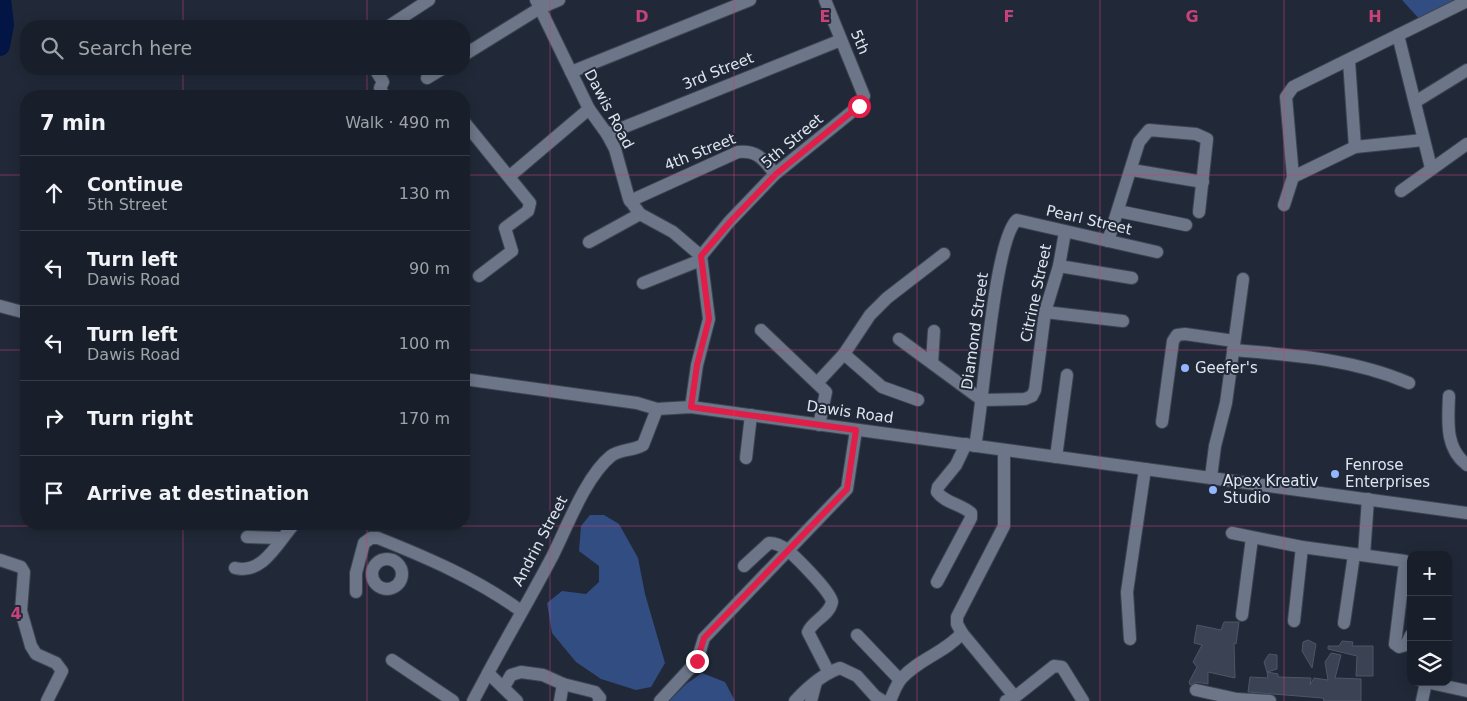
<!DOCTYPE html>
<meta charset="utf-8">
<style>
body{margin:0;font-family:"DejaVu Sans",sans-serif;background:#222732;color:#f1f3f6}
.controls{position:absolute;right:15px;bottom:15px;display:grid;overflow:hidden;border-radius:10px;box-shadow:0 2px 12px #0003}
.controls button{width:45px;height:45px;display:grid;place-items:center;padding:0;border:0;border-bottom:1px solid #373d47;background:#191f2a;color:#f1f3f6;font:25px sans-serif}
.stop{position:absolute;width:15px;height:15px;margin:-11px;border:4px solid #e11d48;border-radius:50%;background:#fff}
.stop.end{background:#e11d48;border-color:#fff;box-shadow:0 1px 5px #0008}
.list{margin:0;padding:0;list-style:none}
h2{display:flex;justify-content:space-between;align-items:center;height:65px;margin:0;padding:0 20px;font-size:21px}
h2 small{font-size:16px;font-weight:400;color:#9fa2a8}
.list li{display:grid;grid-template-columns:32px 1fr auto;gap:15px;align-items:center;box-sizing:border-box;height:75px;padding:0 20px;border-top:1px solid #373d47}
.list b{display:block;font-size:19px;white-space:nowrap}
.list p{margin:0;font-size:16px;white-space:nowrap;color:#9fa2a8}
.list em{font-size:16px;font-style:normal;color:#9fa2a8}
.icon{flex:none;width:28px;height:28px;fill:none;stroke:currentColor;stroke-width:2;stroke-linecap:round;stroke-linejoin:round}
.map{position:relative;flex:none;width:1467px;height:701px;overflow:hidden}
.search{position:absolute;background:#191f2a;box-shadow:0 2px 12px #0003;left:20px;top:20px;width:450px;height:55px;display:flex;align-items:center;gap:12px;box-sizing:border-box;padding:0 18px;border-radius:20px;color:#9fa2a8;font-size:19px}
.panel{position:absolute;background:#191f2a;box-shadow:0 2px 12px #0003;left:20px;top:90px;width:450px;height:440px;border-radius:20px}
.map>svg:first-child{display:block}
.forest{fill:#324d82}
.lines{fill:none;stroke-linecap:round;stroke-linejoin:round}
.river{stroke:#021544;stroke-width:20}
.building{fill:#3a4253;stroke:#4d5667}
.minor-casing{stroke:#3d4451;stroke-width:14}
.minor{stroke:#6c7688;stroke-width:12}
.route{stroke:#e11d48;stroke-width:6}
.grid{fill:none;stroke:#c84179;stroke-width:1;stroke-opacity:0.55}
.poi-dot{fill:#92b7fd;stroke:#212938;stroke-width:2}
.labels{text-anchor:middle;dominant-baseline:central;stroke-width:4;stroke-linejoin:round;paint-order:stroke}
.street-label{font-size:15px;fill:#dfe5ef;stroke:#212938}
.poi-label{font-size:15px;fill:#dfe5ef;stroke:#212938;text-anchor:start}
.grid-label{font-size:16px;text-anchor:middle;font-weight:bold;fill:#c84179;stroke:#212938;stroke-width:4;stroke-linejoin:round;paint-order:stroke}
</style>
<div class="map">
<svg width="1467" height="701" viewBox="0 0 1467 701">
<rect width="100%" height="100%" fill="#212938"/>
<!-- forest -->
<g class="forest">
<path d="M1402,0H1467L1423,23Z"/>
<path d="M590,515H604L619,524L638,558L645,594L665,663L651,687L636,690L601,679L576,662L552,633L547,603L562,591L586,594L599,582V566L579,551L581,526Z"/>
<path d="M702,673L725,682L735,701H669L686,684Z"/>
</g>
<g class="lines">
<!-- river -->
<path class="river" d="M0,46L4,24L1,0"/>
</g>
<!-- building -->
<g class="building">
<path d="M1224,622H1239L1236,644L1234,643L1235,678L1208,672V684L1197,682L1190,685L1189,682L1197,667L1193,662L1202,645L1194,643L1197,625L1221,630Z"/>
<path d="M1308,640L1316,644L1312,668L1302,651L1303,642Z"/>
<path d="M1342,641L1353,642L1352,646H1373V676H1356L1357,656L1328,649V646H1339Z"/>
<path d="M1331,653L1341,655L1335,678L1361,679V701H1324L1323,698L1248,692L1250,677L1268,678L1267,672L1278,674V677L1311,678L1310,685L1314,678L1328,680L1325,662Z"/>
<path d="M1269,654L1277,655V669L1267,672L1264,662Z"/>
</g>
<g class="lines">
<!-- minor casing -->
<g class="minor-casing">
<g id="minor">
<path d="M536,0L589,109L607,134L615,149L629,199L640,214L673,232L701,256L709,319L697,365L691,407"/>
<path d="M389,26L429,0"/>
<path d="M1398,35L1431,168"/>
<path d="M464,55L540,8L559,0"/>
<path d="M1349,61L1355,147"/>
<path d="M375,69L383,82L380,88L384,96"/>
<path d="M571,72L750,0"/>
<path d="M427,78L442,69"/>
<path d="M1415,102L1467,70"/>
<path d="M465,123L530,203L528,211L505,228L512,251L479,276"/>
<path d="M607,134L841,40"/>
<path d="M1132,170L1203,182"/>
<path d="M510,176L589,109"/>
<path d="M1293,177L1355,147L1423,140"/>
<path d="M1401,191L1467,144"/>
<path d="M630,201L738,152C758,150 764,160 775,174"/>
<path d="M1284,205L1293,177L1286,97L1293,87L1467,1"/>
<path d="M1118,211L1186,225"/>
<path d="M1108,241L1139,142L1149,130L1196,134L1207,139L1199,212"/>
<path d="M589,242L640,214"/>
<path d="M701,256L729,222L775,174L859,106L864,96L825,0"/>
<path d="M1059,266L1132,278"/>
<path d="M643,283L701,260"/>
<path d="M0,306L26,313"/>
<path d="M1045,312L1123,321"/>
<path d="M761,330L826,392L819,425"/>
<path d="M899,339L982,400L1025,399L1032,396L1035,390L1045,312L1059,266L1065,232"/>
<path d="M1233,350C1293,355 1354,359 1409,383"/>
<path d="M844,354L882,387L918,400"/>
<path d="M932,363L934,331"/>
<path d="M464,379L637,403L657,409L691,407L1467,513"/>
<path d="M817,383L844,354L870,315L887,298L944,254"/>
<path d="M1449,396C1448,422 1445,448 1467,465"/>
<path d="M1162,422L1173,341L1177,335L1185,334L1234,341"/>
<path d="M975,446C983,407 994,239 1017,220L1157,252"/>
<path d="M1004,450V526L957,617V624L962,633L1015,697"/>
<path d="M1056,457L1067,375"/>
<path d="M746,458L751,415"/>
<path d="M1211,477L1215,446L1226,403L1243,279"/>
<path d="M1232,533L1302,547L1405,561L1411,573"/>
<path d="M247,537L281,538"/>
<path d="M1364,555L1368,499"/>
<circle cx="387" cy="574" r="15"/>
<path d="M0,560L21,567L24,572L21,611L31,646L36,654L56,663L62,671L47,701"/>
<path d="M1405,562L1395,644L1399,647L1406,645L1411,635"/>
<path d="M744,566L769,543C775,543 782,546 787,550C795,556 833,594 832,602C829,616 813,620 808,632L829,673"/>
<path d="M235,568C263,575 278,542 294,524"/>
<path d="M937,582L971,518V513C961,504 945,503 937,492L938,487L956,465L966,444"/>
<path d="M356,592V573L364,543L371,538H378C428,558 477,579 521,611"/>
<path d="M1242,615L1252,538"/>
<path d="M1294,621L1302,547"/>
<path d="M1344,623L1354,555"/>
<path d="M857,635L900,680"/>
<path d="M1130,639L1127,592L1145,469"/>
<path d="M392,660L453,701"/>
<path d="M1426,682L1467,691"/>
<path d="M504,687L511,675L521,672L543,675L563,684L595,692L600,698L599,701"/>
<path d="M1196,690L1237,699L1270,701"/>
<path d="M473,701L488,673"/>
<path d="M517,701L488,673C509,634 532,595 553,555C567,527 586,476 611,456C620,449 633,451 643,445L657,409"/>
<path d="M560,701L563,684"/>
<path d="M660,701L697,661L704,638L847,489L856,430"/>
<path d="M795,701C807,688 822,674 840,668L857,676L875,696L883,701"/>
<path d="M811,701L816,682"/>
<path d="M890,701C893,694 896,685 901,679C918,659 945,653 962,633"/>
<path d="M1006,701L1015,697L1054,666L1062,667L1083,701"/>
<path d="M1422,701L1426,682"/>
</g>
</g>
<!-- minor -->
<use href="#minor" class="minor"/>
</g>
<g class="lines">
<!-- route -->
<path class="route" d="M697,661L704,638L847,489L856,430L691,407L697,365L709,319L701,256L730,222L776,174L859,106"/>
</g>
<!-- grid -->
<path class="grid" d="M183,0V26M367,0V26M550,0V701M734,0V701M917,0V701M1100,0V701M1284,0V701M183,69V96M367,69V96M0,175H26M464,175H1467M0,350H26M464,350H1467M183,524V701M367,524V701M0,526H1467"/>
<!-- markers -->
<g class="poi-dot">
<circle cx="1185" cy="368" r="5"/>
<circle cx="1335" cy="474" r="5"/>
<circle cx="1213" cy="490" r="5"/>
</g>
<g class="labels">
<!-- street labels -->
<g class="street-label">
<text transform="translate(860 42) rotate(67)">5th</text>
<text transform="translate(718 71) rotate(-22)">3rd Street</text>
<text transform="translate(609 109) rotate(62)">Dawis Road</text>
<text transform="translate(792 141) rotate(-40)">5th Street</text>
<text transform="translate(700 152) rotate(-22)">4th Street</text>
<text transform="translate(1089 220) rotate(13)">Pearl Street</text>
<text transform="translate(1036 293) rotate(-78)">Citrine Street</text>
<text transform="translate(975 331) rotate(-82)">Diamond Street</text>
<text transform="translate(850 412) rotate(8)">Dawis Road</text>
<text transform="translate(540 541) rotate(-62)">Andrin Street</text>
</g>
<!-- poi labels -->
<g class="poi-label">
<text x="1195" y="368">Geefer's</text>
<text x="1345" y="465">Fenrose<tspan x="1345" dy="17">Enterprises</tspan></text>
<text x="1223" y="481">Apex Kreativ<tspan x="1223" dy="17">Studio</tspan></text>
</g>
</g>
<g class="grid-label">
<text x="642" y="22">D</text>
<text x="825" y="22">E</text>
<text x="1009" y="22">F</text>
<text x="1192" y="22">G</text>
<text x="1375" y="22">H</text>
<text x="16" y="619">4</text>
</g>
</svg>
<div class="controls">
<button>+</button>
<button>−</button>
<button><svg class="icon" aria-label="layers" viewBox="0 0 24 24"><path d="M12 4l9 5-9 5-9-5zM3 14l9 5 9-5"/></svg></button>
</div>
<div class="stop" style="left:859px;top:106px"></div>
<div class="stop end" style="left:697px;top:661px"></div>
<div class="search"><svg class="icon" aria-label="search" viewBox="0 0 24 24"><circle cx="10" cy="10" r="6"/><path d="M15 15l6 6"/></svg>Search here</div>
<section class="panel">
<h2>7 min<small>Walk · 490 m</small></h2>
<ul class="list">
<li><svg class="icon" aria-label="ahead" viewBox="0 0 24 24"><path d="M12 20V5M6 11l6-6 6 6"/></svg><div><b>Continue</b><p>5th Street</p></div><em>130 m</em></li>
<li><svg class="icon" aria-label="left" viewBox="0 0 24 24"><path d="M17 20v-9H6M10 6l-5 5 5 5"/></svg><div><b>Turn left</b><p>Dawis Road</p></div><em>90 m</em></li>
<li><svg class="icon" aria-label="left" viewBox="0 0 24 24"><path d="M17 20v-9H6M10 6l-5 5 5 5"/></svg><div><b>Turn left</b><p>Dawis Road</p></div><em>100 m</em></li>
<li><svg class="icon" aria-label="right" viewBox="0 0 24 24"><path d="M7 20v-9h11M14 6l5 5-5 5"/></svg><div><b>Turn right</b></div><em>170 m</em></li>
<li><svg class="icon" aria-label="arrive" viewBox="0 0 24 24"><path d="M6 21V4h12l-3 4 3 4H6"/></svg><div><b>Arrive at destination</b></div></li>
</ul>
</section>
</div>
